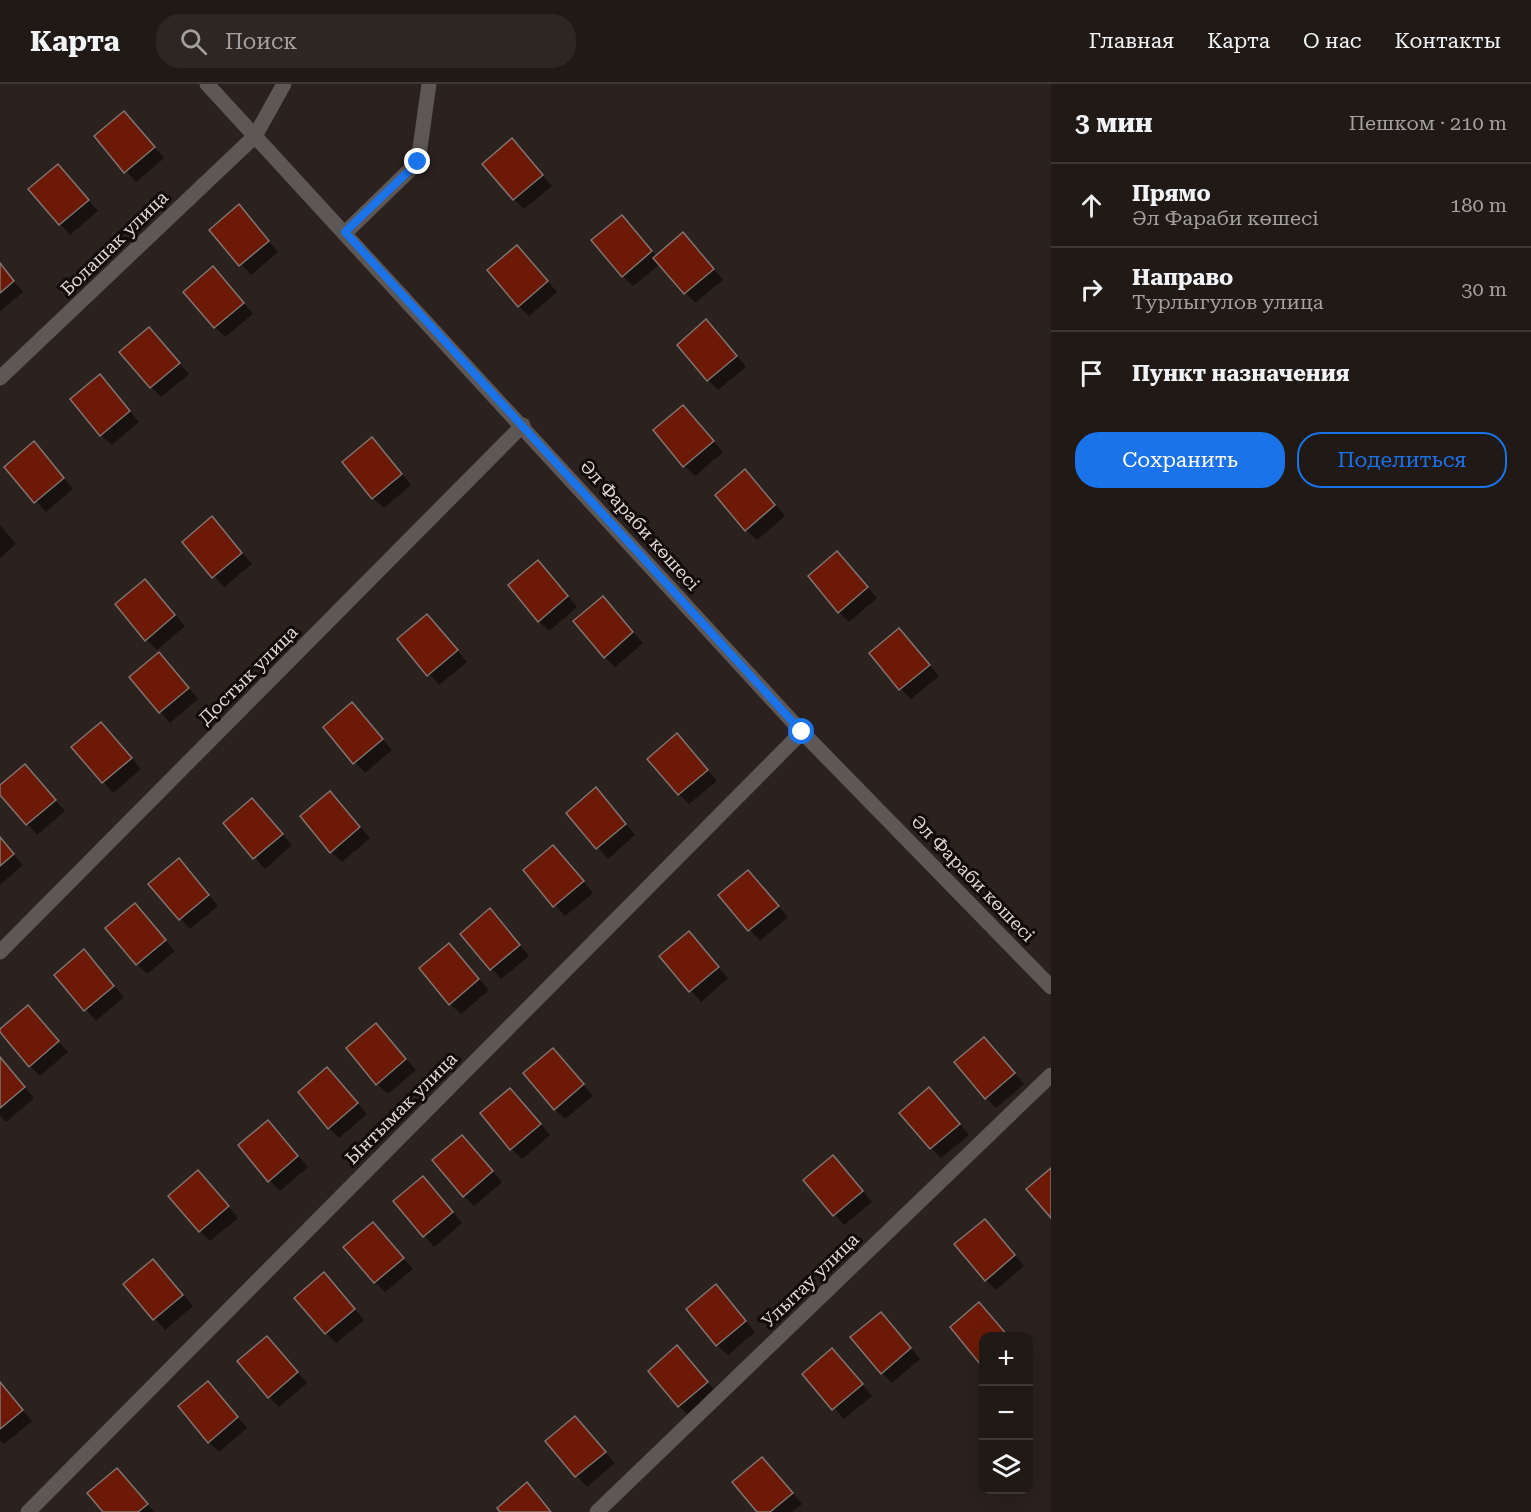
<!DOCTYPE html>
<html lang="ru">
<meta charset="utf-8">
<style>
body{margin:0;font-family:"Roboto Serif",serif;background:#2d2623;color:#f1f3f6}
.controls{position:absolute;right:18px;bottom:18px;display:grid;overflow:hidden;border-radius:12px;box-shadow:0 6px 24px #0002}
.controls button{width:54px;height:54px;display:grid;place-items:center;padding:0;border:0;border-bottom:2px solid #3d3835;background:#201916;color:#f1f3f6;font:30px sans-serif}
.stop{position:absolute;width:18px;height:18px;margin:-14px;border:4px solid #1a73e8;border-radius:50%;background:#fff}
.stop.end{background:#1a73e8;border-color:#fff;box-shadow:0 2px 6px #0008}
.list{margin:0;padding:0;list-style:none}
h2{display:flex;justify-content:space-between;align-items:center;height:78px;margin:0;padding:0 24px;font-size:26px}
h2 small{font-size:20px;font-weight:400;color:#a2a0a1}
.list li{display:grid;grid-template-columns:39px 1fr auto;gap:18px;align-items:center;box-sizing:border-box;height:84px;padding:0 24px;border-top:2px solid #3d3835}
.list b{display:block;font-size:22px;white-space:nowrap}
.list p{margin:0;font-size:20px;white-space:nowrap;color:#a2a0a1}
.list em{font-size:20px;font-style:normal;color:#a2a0a1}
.actions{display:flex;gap:12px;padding:18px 24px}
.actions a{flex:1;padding:14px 0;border:2px solid #1a73e8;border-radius:24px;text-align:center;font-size:21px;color:#1a73e8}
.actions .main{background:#1a73e8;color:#fff}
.icon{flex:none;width:33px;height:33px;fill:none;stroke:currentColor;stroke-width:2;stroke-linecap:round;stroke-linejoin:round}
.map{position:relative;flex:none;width:1051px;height:1428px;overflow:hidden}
header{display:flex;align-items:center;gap:36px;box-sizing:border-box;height:84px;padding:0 30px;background:#201916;border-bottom:2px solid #3d3835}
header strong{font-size:28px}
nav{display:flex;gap:33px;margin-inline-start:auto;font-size:21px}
.search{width:420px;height:54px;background:#2d2623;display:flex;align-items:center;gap:15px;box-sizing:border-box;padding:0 21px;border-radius:24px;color:#a2a0a1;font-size:22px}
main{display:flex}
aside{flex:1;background:#201916}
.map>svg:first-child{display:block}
.shadow{fill:#0007}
.building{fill:#6c1a07;stroke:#807370;stroke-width:1.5}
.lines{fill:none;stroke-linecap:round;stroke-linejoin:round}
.minor{stroke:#5d5756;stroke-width:15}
.tertiary{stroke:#5d5756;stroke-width:15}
.route{stroke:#1a73e8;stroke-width:8}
.labels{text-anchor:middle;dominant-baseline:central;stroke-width:6;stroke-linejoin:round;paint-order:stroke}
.street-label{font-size:18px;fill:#dfd8d6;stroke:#100b0a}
</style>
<header>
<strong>Карта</strong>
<div class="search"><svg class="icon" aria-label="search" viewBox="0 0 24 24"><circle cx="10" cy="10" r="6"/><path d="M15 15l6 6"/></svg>Поиск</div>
<nav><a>Главная</a><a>Карта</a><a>О нас</a><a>Контакты</a></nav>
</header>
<main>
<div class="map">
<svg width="1051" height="1428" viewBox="0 0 1051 1428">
<rect width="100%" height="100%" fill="#2b211e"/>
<!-- shadow -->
<g class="shadow">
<path d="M134,40L164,74L136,98L96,53Z"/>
<path d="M512,56L552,102L524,125L514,115Z"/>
<path d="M58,82L98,127L70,151L30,105Z"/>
<path d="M249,133L278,168L251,191L211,146Z"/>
<path d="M632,143L657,173L693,161L723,196L695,219L660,180L633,202L623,192Z"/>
<path d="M527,173L557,208L529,232L519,222Z"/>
<path d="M0,180L23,208L0,227Z"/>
<path d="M223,194L253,230L225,253L215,243Z"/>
<path d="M149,245L189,290L161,313L151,303Z"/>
<path d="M716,248L746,283L718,306L708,296Z"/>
<path d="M110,302L139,338L112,361L101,351Z"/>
<path d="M693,333L723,368L695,392L685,382Z"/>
<path d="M382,365L411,401L384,424L373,414Z"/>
<path d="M44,370L73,405L46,428L6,383Z"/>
<path d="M755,397L785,432L757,456L746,446Z"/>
<path d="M0,441L16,460L0,474Z"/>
<path d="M222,444L252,480L224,503L184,458Z"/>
<path d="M837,469L877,514L849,538L839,528Z"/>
<path d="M548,488L577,523L549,547L539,537Z"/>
<path d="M145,497L185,542L157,566L146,555Z"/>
<path d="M603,514L643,559L615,583L605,573Z"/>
<path d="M437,542L467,578L439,601L399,555Z"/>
<path d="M909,556L939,592L911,615L901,605Z"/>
<path d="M169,580L198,615L170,639L131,593Z"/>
<path d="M352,620L392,666L365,689L325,644Z"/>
<path d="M112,650L141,685L113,709L73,663Z"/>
<path d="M687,662L717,697L689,720L679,710Z"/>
<path d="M25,682L65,727L37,751L0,709V703Z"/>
<path d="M252,716L292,761L265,785L225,739Z"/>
<path d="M606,716L635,751L608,775L568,729Z"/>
<path d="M340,719L370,754L342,778L331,768Z"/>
<path d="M0,754L23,781L0,801Z"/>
<path d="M563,773L593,809L565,832L525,786Z"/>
<path d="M189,787L218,822L190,845L151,800Z"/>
<path d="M758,798L788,833L760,857L720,811Z"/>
<path d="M135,821L175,867L147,890L137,880Z"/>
<path d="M500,837L529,872L501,895L462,850Z"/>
<path d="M689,849L728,894L701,918L661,872Z"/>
<path d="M459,871L489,906L461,930L450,920Z"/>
<path d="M94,878L124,913L96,937L56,891Z"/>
<path d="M28,923L68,968L40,992L30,982Z"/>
<path d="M386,951L416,986L388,1010L377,1000Z"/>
<path d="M994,965L1024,1000L996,1024L986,1014Z"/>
<path d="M0,974L34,1014L6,1038L0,1031Z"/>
<path d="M563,976L593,1012L565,1035L555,1025Z"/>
<path d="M337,995L367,1030L339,1054L329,1044Z"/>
<path d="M520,1016L550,1051L522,1075L512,1065Z"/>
<path d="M939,1016L969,1051L941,1074L931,1064Z"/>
<path d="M278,1048L308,1083L280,1107L269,1096Z"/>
<path d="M472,1063L502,1098L474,1122L464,1112Z"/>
<path d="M843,1083L872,1118L844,1141L805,1096Z"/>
<path d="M209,1099L238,1134L210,1157L200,1147Z"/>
<path d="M433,1104L462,1139L434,1163L395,1117Z"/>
<path d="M373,1140L413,1185L385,1208L375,1198Z"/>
<path d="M995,1147L1024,1182L996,1206L986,1196Z"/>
<path d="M163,1187L193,1222L165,1246L125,1200Z"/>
<path d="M335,1201L364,1236L336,1259L326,1249Z"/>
<path d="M726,1212L755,1248L728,1271L717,1261Z"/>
<path d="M891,1240L920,1275L892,1299L882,1289Z"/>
<path d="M267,1254L307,1299L279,1323L269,1313Z"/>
<path d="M687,1274L717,1309L689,1332L679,1322Z"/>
<path d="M842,1276L872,1312L844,1335L804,1290Z"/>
<path d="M0,1299L32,1337L4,1360L0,1356Z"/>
<path d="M218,1309L247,1344L219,1368L209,1358Z"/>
<path d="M585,1344L615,1379L587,1403L547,1357Z"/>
<path d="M772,1385L802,1420L792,1428H759Z"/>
<path d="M127,1396L154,1428H105Z"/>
</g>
<!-- building -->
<g class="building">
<path d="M124,27L155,63L124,89L94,52Z"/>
<path d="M512,54L543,91L513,116L482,80Z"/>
<path d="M58,80L89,116L59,141L28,105Z"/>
<path d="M239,120L269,157L239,182L209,146Z"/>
<path d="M622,131L652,167L622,193L591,156Z"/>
<path d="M683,148L714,185L684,210L653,174Z"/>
<path d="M517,161L548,197L518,223L487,186Z"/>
<path d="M0,179L14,197L0,209Z"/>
<path d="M213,182L244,219L214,244L183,208Z"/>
<path d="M706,235L737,272L707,297L677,261Z"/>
<path d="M149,243L180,279L150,304L119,268Z"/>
<path d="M100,290L130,327L100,352L70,315Z"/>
<path d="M683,321L714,357L683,383L653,346Z"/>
<path d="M372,353L402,390L372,415L342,378Z"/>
<path d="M34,357L64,394L34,419L4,383Z"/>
<path d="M745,385L775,421L745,447L715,411Z"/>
<path d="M212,432L242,469L212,494L182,458Z"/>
<path d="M837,467L868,503L838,529L808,492Z"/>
<path d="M538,476L568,512L538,538L508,501Z"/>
<path d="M145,495L175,531L145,557L115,520Z"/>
<path d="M603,512L633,548L604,574L573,537Z"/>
<path d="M427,530L458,566L427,592L397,555Z"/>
<path d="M899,544L930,581L899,606L869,569Z"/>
<path d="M159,568L189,604L159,629L129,593Z"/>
<path d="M352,618L383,655L353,680L323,643Z"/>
<path d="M101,638L132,674L102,699L71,663Z"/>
<path d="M677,649L708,686L678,711L647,675Z"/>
<path d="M25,680L56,716L26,741L0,711V701Z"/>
<path d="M596,703L626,740L596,765L566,729Z"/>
<path d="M330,707L360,743L330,769L300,732Z"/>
<path d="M252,714L283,750L253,775L223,739Z"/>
<path d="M0,753L14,770L0,782Z"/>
<path d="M553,761L584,797L553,823L523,786Z"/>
<path d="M179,774L209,811L179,836L148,800Z"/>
<path d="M748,786L779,822L748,847L718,811Z"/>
<path d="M135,819L166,856L136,881L105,844Z"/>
<path d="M490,824L520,861L490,886L460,850Z"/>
<path d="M689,847L719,883L689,908L659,872Z"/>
<path d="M449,859L479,895L449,921L419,884Z"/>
<path d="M84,865L114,902L84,927L54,891Z"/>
<path d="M28,921L59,957L29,983L0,948V945Z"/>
<path d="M376,939L406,975L376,1001L346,964Z"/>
<path d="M984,953L1015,989L985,1015L954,978Z"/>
<path d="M553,964L584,1000L554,1026L523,989Z"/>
<path d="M0,973L25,1003L0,1024Z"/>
<path d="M327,983L358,1019L328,1045L298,1008Z"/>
<path d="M929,1003L960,1040L930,1065L899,1029Z"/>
<path d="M510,1004L541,1040L510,1066L480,1029Z"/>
<path d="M268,1036L298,1072L268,1098L238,1061Z"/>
<path d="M462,1051L493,1087L463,1113L432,1076Z"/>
<path d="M833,1071L863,1107L833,1132L803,1096Z"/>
<path d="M1051,1084V1134L1026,1105Z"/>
<path d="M198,1086L229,1122L199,1148L168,1112Z"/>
<path d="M423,1092L453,1128L423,1153L393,1117Z"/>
<path d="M985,1135L1015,1171L985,1197L954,1160Z"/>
<path d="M373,1138L404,1174L374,1199L343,1163Z"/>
<path d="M153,1175L183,1211L153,1236L123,1200Z"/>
<path d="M324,1188L355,1225L325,1250L294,1214Z"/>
<path d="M716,1200L746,1237L716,1262L686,1225Z"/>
<path d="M979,1218L1008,1252H984V1277L980,1280L950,1243Z"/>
<path d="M881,1228L911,1264L881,1290L850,1253Z"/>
<path d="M267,1252L298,1288L268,1314L237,1277Z"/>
<path d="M677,1261L708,1298L678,1323L648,1287Z"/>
<path d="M832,1264L863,1300L832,1326L802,1290Z"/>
<path d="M208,1297L238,1333L208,1359L178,1322Z"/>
<path d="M0,1298L23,1326L0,1345Z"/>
<path d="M575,1332L606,1368L575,1393L545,1357Z"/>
<path d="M762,1373L793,1409L770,1428H757L732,1398Z"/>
<path d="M117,1384L148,1420L138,1428H103L87,1409Z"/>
<path d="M527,1398L551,1428H500L497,1424Z"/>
</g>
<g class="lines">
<!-- minor -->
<g class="minor">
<path d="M345,149L418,78L429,0"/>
<path d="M0,294L255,52L284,0"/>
<path d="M0,868L523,341"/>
<path d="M28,1428L802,648"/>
<path d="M597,1428L1051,991"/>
</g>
<!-- tertiary -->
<path class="tertiary" d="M207,0L802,648L1051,903"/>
</g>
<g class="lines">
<!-- route -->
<path class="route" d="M418,78L345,148L802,648"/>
</g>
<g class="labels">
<!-- street labels -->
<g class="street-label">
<text transform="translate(114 159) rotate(-44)">Болашак улица</text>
<text transform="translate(640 441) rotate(48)">Әл Фараби көшесі</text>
<text transform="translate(248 591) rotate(-45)">Достык улица</text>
<text transform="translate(973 794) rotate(46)">Әл Фараби көшесі</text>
<text transform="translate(401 1024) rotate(-45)">Ынтымак улица</text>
<text transform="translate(810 1196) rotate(-44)">Улытау улица</text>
</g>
</g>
</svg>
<div class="controls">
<button>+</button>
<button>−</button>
<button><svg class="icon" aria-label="layers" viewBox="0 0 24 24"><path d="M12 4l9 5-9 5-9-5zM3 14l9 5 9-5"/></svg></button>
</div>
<div class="stop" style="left:802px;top:648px"></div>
<div class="stop end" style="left:418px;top:78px"></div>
</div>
<aside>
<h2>3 мин<small>Пешком · 210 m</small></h2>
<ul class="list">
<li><svg class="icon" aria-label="ahead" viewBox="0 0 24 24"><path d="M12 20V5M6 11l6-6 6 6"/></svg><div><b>Прямо</b><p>Әл Фараби көшесі</p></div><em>180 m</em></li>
<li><svg class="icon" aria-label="right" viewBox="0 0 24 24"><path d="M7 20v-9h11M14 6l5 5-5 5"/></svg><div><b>Направо</b><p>Турлыгулов улица</p></div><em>30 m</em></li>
<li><svg class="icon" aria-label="arrive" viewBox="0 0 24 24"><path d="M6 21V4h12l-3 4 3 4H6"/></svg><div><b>Пункт назначения</b></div></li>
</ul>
<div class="actions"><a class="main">Сохранить</a><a>Поделиться</a></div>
</aside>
</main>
